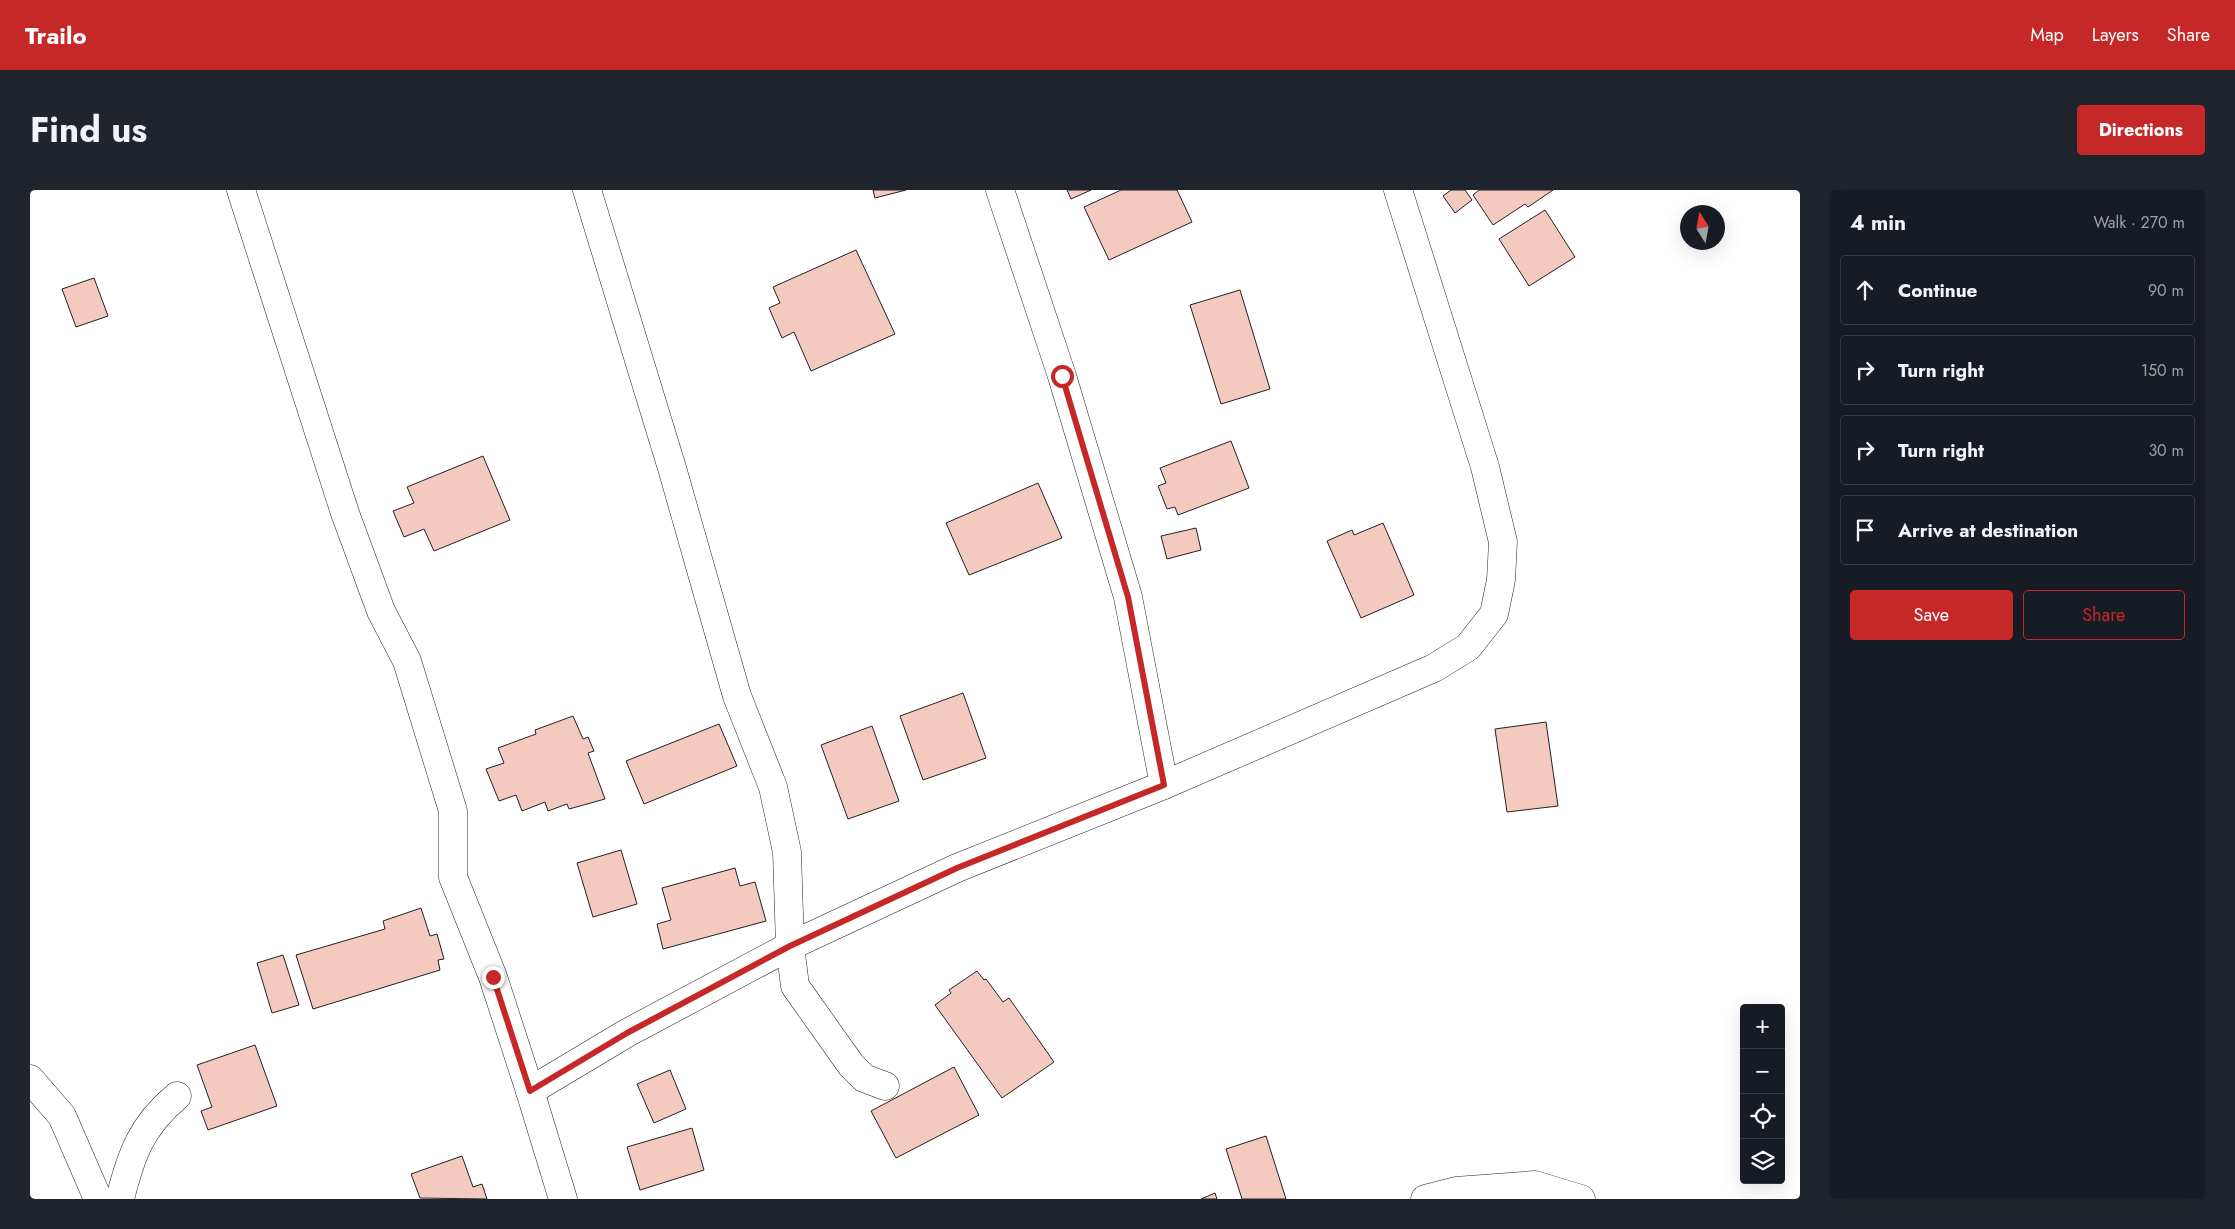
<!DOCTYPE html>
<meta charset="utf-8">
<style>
body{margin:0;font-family:Jost,sans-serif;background:#20242c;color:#f1f3f6}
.controls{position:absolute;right:15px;bottom:15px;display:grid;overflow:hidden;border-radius:5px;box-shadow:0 5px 20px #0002}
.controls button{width:45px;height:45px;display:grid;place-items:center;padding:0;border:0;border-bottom:1px solid #363941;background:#171b24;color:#f1f3f6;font:25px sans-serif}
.compass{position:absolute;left:1650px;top:15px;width:45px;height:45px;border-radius:50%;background:#171b24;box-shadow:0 5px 20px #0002;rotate:349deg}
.stop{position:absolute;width:15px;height:15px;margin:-11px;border:4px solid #c62828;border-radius:50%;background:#fff}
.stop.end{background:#c62828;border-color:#fff;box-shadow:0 1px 5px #0008}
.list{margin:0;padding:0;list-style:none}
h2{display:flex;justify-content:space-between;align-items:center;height:65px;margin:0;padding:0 20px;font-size:21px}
h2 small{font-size:16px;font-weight:400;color:#9ea1a6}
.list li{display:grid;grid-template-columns:32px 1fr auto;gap:15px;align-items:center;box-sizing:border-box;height:70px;margin:0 10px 10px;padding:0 10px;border:1px solid #363941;border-radius:5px}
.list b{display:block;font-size:19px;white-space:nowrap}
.list em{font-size:16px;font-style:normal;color:#9ea1a6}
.actions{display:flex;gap:10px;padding:15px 20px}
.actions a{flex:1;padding:11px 0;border:1px solid #c62828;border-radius:5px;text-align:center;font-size:18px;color:#c62828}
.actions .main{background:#c62828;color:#fff}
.icon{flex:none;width:28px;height:28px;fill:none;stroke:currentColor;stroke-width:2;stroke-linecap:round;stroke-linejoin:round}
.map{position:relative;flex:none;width:1770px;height:1009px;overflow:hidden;border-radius:5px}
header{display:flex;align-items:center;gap:30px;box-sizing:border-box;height:70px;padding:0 25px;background:#c62828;color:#fff}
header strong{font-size:24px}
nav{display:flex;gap:28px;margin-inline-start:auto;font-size:18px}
.intro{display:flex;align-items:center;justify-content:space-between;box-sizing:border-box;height:120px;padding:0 30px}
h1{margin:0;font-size:35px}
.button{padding:12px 22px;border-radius:5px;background:#c62828;color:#fff;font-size:18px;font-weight:700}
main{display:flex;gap:30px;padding:0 30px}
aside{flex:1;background:#171b24;border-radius:5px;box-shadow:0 5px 20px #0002}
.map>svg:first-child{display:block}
.building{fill:#f3c9c0;stroke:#222}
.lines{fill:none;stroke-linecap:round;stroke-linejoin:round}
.minor-casing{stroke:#222;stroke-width:29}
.minor{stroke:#fff;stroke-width:28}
.route{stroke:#c62828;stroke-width:6}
</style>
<header>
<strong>Trailo</strong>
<nav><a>Map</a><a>Layers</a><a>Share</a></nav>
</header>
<div class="intro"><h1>Find us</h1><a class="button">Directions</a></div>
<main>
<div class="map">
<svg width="1770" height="1009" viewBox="0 0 1770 1009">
<rect width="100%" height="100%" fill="#fff"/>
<!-- building -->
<g class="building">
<path d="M843,0H876L845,8Z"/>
<path d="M1037,0H1061L1041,9Z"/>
<path d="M1091,0H1147L1162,32L1079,70L1054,17Z"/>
<path d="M1421,0H1435L1442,10L1425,23L1413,6Z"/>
<path d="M1523,0L1498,17L1495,14L1463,35L1443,5L1449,0Z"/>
<path d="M1515,20L1545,67L1499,96L1469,49Z"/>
<path d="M826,60L865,144L781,181L764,142L752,148L739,118L750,113L743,97Z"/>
<path d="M64,88L78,126L46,137L32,99Z"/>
<path d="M1210,100L1240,199L1191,214L1160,115Z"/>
<path d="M1201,251L1219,298L1148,325L1145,317L1137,319L1128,296L1136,293L1130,278Z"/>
<path d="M453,266L480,330L404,361L394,339L374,347L363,321L384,313L377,297Z"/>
<path d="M1008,293L1032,348L939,385L916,333Z"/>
<path d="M1353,333L1384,405L1331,428L1297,351L1322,340L1324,345Z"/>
<path d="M1166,338L1171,360L1137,369L1131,346Z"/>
<path d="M933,503L956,568L893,590L870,526Z"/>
<path d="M543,526L553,549L558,547L564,561L558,563L575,609L539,619L537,614L518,621L515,612L492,621L486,605L469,611L456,579L474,573L468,558L506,544L505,540Z"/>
<path d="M1516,532L1528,616L1477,622L1465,539Z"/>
<path d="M689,534L707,576L614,614L596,571Z"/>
<path d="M842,536L869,611L818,629L791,555Z"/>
<path d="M591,660L607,714L563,727L547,673Z"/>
<path d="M705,678L710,696L725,692L736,731L633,759L627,734L641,730L632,698Z"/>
<path d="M391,718L400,746L407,744L414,769L408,770L410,780L283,819L266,765L355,739L353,731Z"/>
<path d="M253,765L269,815L242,823L227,773Z"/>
<path d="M947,781L954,790L956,789L973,812L979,808L1024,872L972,908L905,815L921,803L919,800Z"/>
<path d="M225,855L247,916L178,940L171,921L182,917L167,875Z"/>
<path d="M924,877L949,925L866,968L841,921Z"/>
<path d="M640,880L656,919L624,933L607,894Z"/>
<path d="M662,938L674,980L610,1000L597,957Z"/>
<path d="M1236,946L1256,1009H1212L1196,959Z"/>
<path d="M432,966L443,997L452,994L457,1009L390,1008L381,984Z"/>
<path d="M1185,1003L1187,1009H1171Z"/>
</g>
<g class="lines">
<!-- minor casing -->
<g class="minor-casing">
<g id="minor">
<path d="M211,0L315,323L351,421L377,471L423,621V687L463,787L500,901"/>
<path d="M557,0L642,278L707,506L743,597L757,662L760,756L765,796L821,875L834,888L855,896"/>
<path d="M970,0L1032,186L1098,407L1134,595"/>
<path d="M0,889L32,926L68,1009"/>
<path d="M90,1009C101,965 111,936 147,906"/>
<path d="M533,1009L500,901L597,843L760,756L927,678L1134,595L1404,478L1438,457L1464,424L1471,390L1473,352L1455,277L1368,0"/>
<path d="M1395,1009L1426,1001L1505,995L1551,1009"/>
</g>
</g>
<!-- minor -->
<use href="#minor" class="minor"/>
</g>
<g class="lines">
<!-- route -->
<path class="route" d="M463,787L500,901L597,843L760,756L927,678L1134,595L1098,407L1032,186"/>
</g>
</svg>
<div class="controls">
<button>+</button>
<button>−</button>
<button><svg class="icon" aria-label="locate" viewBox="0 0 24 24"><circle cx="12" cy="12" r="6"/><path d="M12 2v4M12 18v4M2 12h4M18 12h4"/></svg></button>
<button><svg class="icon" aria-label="layers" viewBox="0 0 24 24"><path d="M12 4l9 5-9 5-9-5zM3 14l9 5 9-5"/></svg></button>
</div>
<svg class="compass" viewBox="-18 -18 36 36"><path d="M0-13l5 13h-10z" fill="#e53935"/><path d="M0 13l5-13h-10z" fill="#9ea1a6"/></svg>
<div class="stop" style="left:1032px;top:186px"></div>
<div class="stop end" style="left:463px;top:787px"></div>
</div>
<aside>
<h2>4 min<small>Walk · 270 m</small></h2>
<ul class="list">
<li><svg class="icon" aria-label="ahead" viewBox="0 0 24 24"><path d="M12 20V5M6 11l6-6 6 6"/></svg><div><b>Continue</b></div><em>90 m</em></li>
<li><svg class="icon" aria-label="right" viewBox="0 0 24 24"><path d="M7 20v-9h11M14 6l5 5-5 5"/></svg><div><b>Turn right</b></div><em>150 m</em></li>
<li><svg class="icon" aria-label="right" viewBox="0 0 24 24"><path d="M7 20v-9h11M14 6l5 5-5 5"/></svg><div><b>Turn right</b></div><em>30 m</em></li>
<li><svg class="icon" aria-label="arrive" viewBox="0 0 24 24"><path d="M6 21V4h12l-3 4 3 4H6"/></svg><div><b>Arrive at destination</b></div></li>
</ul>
<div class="actions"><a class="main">Save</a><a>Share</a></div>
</aside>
</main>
